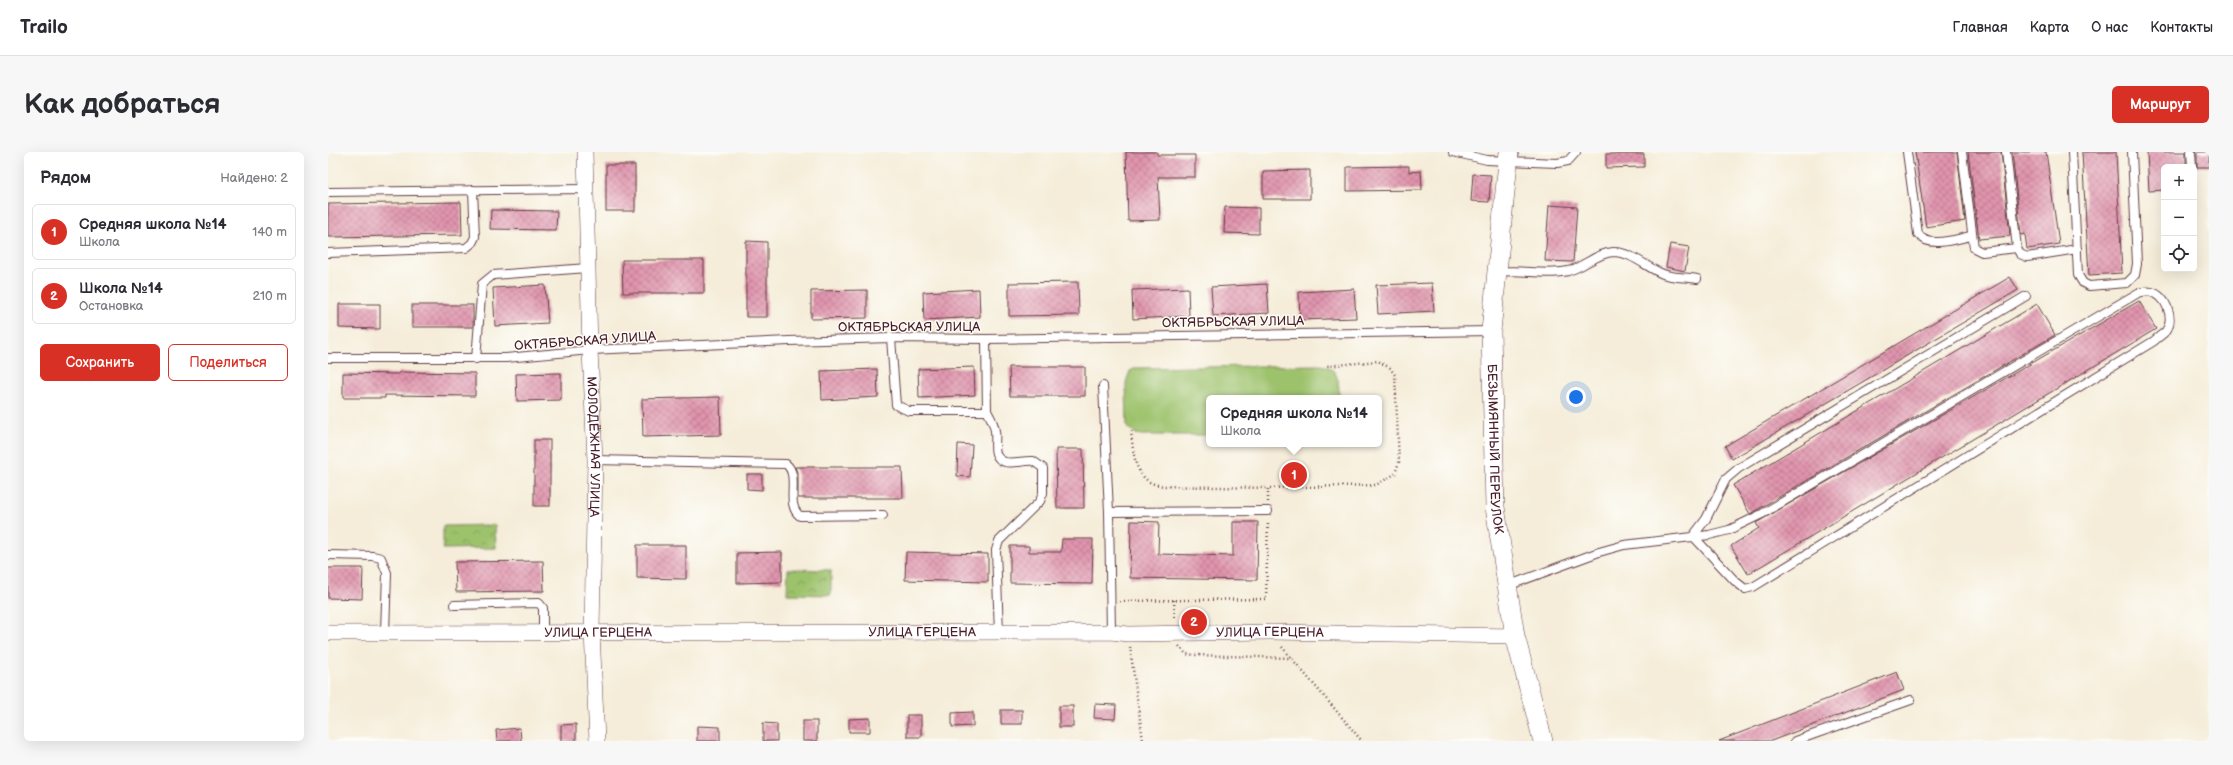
<!DOCTYPE html>
<html lang="ru">
<meta charset="utf-8">
<style>
body{margin:0;font-family:"Balsamiq Sans",sans-serif;background:#f7f7f7;color:#2b2b33}
.controls{position:absolute;right:12px;top:12px;display:grid;overflow:hidden;border-radius:6px;box-shadow:0 4px 16px #0002}
.controls button{width:36px;height:36px;display:grid;place-items:center;padding:0;border:0;border-bottom:1px solid #e1e1e2;background:#fff;color:#2b2b33;font:20px sans-serif}
.you{position:absolute;left:1248px;top:245px;width:14px;height:14px;margin:-10px;border:3px solid #fff;border-radius:50%;background:#1a73e8;box-shadow:0 0 0 6px #1a73e833}
.badge{display:grid;place-items:center;width:26px;height:26px;border-radius:50%;background:#d93025;color:#fff;font-size:13px;font-weight:700}
.pin{position:absolute;translate:-50% -50%;border:2px solid #fff;box-shadow:0 1px 4px #0006}
.popup{position:absolute;left:878px;top:243px;width:176px;height:52px;box-sizing:border-box;display:grid;place-content:center;border-radius:6px;background:#fff;filter:drop-shadow(0 1px 3px #0005);font-size:13px;white-space:nowrap;color:#7c7c81}
.popup b{font-size:15px;color:#2b2b33}
.popup::after{content:'';position:absolute;left:50%;top:100%;margin-left:-8px;border:8px solid transparent;border-top-color:#fff}
.list{margin:0;padding:0;list-style:none}
h2{display:flex;justify-content:space-between;align-items:center;height:52px;margin:0;padding:0 16px;font-size:17px}
h2 small{font-size:13px;font-weight:400;color:#7c7c81}
.list li{display:grid;grid-template-columns:26px 1fr auto;gap:12px;align-items:center;box-sizing:border-box;height:56px;margin:0 8px 8px;padding:0 8px;border:1px solid #e1e1e2;border-radius:6px}
.list b{display:block;font-size:15px;white-space:nowrap}
.list p{margin:0;font-size:13px;white-space:nowrap;color:#7c7c81}
.list em{font-size:13px;font-style:normal;color:#7c7c81}
.actions{display:flex;gap:8px;padding:12px 16px}
.actions a{flex:1;padding:9px 0;border:1px solid #d93025;border-radius:6px;text-align:center;font-size:14px;color:#d93025}
.actions .main{background:#d93025;color:#fff}
.icon{flex:none;width:22px;height:22px;fill:none;stroke:currentColor;stroke-width:2;stroke-linecap:round;stroke-linejoin:round}
.map{position:relative;flex:none;width:1881px;height:589px;overflow:hidden;border-radius:6px}
header{display:flex;align-items:center;gap:24px;box-sizing:border-box;height:56px;padding:0 20px;background:#fff;border-bottom:1px solid #e1e1e2}
header strong{font-size:19px}
nav{display:flex;gap:22px;margin-inline-start:auto;font-size:14px}
.intro{display:flex;align-items:center;justify-content:space-between;box-sizing:border-box;height:96px;padding:0 24px}
h1{margin:0;font-size:28px}
.button{padding:10px 18px;border-radius:6px;background:#d93025;color:#fff;font-size:14px;font-weight:700}
main{display:flex;gap:24px;padding:0 24px}
aside{flex:1;background:#fff;border-radius:6px;box-shadow:0 4px 16px #0002}
.map>svg:first-child{display:block}
.park{fill:url(#park-crowns);stroke:#74704c}
.garden{fill:#9dc26c;stroke:#74704c}
.building{fill:url(#building-cross-hatch)}
.lines{fill:none;stroke-linecap:round;stroke-linejoin:round}
.service-casing{stroke:#643e45;stroke-width:10}
.minor-casing{stroke:#643e45;stroke-width:16}
.tertiary-casing{stroke:#643e45;stroke-width:20}
.path{stroke:#643e45;stroke-width:2.5;stroke-dasharray:1 3;stroke-linecap:butt}
.service{stroke:#fff;stroke-width:8}
.minor{stroke:#fff;stroke-width:15}
.tertiary{stroke:#fff;stroke-width:19}
.labels{text-anchor:middle;dominant-baseline:central;stroke-width:3;stroke-linejoin:round;paint-order:stroke}
.street-label{font-size:13px;fill:#4a1f2b;stroke:#fdfcf7}
</style>
<header>
<strong>Trailo</strong>
<nav><a>Главная</a><a>Карта</a><a>О нас</a><a>Контакты</a></nav>
</header>
<div class="intro"><h1>Как добраться</h1><a class="button">Маршрут</a></div>
<main>
<aside>
<h2>Рядом<small>Найдено: 2</small></h2>
<ul class="list">
<li><span class="badge">1</span><div><b>Средняя школа №14</b><p>Школа</p></div><em>140 m</em></li>
<li><span class="badge">2</span><div><b>Школа №14</b><p>Остановка</p></div><em>210 m</em></li>
</ul>
<div class="actions"><a class="main">Сохранить</a><a>Поделиться</a></div>
</aside>
<div class="map">
<svg width="1881" height="589" viewBox="0 0 1881 589">
<defs>
<pattern id="park-crowns" width="20" height="18" patternUnits="userSpaceOnUse"><rect width="20" height="18" fill="#9dc26c"/><path d="M2 6a3 3 0 1 1 6 0M12 15a3 3 0 1 1 6 0" fill="none" stroke="#829d59"/></pattern>
<pattern id="building-cross-hatch" width="8" height="8" patternUnits="userSpaceOnUse"><rect width="8" height="8" fill="#e094ad"/><path d="M0 0l8 8M0 8l8-8" fill="none" stroke="#b8788d"/></pattern>
</defs>
<rect width="100%" height="100%" fill="#fdfcf7"/>
<filter id="ink" filterUnits="userSpaceOnUse"><feTurbulence type="fractalNoise" baseFrequency=".025" numOctaves="2"/><feDisplacementMap in="SourceGraphic" scale="8" xChannelSelector="R" yChannelSelector="G"/><feConvolveMatrix kernelMatrix="1 2 1 2 8 2 1 2 1" color-interpolation-filters="sRGB"/></filter>
<filter id="wash" filterUnits="userSpaceOnUse"><feTurbulence type="fractalNoise" baseFrequency=".012" numOctaves="4" result="noise"/><feDisplacementMap in="SourceGraphic" scale="16" xChannelSelector="R" yChannelSelector="G"/><feGaussianBlur stdDeviation="0.9" result="paint"/><feColorMatrix in="noise" values="0 0 0 0 0 0 0 0 0 0 0 0 0 0 0 0 0 1.4 0 .05"/><feComposite in="paint" operator="in"/></filter>
<g filter="url(#wash)">
<rect width="100%" height="100%" fill="#f5edd9"/>
<!-- park -->
<g class="park">
<path d="M167,373L168,396L115,397V374Z"/>
<path d="M460,417L503,418V443L459,442Z"/>
</g>
<!-- garden -->
<path class="garden" d="M991,213C1011,215 1011,229 1011,246H881V283H814L808,282L799,275L798,230L802,219L808,216Z"/>
<g id="blocks">
<!-- building -->
<g class="building">
<path d="M798,0H829V3H867V25H830L832,68L800,69Z"/>
<path d="M1587,0H1629L1637,69L1598,75Z"/>
<path d="M1640,0H1673L1682,84L1651,87Z"/>
<path d="M1684,0H1718L1731,92L1699,97L1697,82L1693,83Z"/>
<path d="M1754,0H1788L1794,121L1761,123Z"/>
<path d="M1819,0H1858V15H1836V38L1821,39Z"/>
<rect x="1869" y="0" width="12" height="15"/>
<path d="M1278,2H1316V15L1278,16Z"/>
<rect x="278" y="13" width="29" height="46"/>
<path d="M1081,14V20L1093,19L1094,38L1019,39V15Z"/>
<path d="M982,18V47H935V19Z"/>
<path d="M1145,22L1163,23L1161,50L1143,49Z"/>
<path d="M133,50L134,83L0,85V52Z"/>
<path d="M1221,53L1249,55L1245,110L1217,109Z"/>
<path d="M897,55L931,56V82L896,81Z"/>
<path d="M163,58L229,59L228,78L162,77Z"/>
<path d="M418,89L439,90V165H418Z"/>
<path d="M1342,92L1361,95L1357,119L1338,115Z"/>
<path d="M294,108H376V141H295Z"/>
<path d="M1682,125L1690,138L1404,307L1397,294Z"/>
<path d="M750,130L751,163L681,164V131Z"/>
<path d="M1104,131L1106,159L1050,162L1048,133Z"/>
<path d="M939,132L941,161L885,164L883,135Z"/>
<path d="M217,133L220,171L167,174L165,136Z"/>
<path d="M860,136L861,164L805,167L804,138Z"/>
<path d="M651,137L652,165L596,168L595,140Z"/>
<path d="M1026,137L1028,166L972,168L971,140Z"/>
<path d="M539,138V166L483,167V139Z"/>
<path d="M1811,149L1828,177L1420,422L1403,394L1431,376L1428,371Z"/>
<path d="M11,152H52V177L11,176Z"/>
<path d="M1709,152L1727,183L1422,362L1405,333Z"/>
<rect x="84" y="153" width="61" height="22"/>
<path d="M646,215L647,243L591,246L590,217Z"/>
<path d="M681,215H757V244H682Z"/>
<path d="M549,217L550,245L494,248L493,219Z"/>
<path d="M71,220L147,221V244L57,243V246H15V221L71,222Z"/>
<path d="M233,221V248L189,249L188,222Z"/>
<path d="M392,245L393,283L315,285L314,247Z"/>
<rect x="206" y="288" width="16" height="66"/>
<path d="M630,292L644,293L642,325L629,324Z"/>
<path d="M728,297H755L756,356H729Z"/>
<path d="M467,315H574L575,346H470V323Z"/>
<path d="M419,322H434V338L419,337Z"/>
<path d="M803,369L831,370L830,402L905,404V370H930L929,428L802,426Z"/>
<path d="M734,387H765L764,432L682,431V394H701V400H733Z"/>
<path d="M309,393H358V427L309,426Z"/>
<path d="M454,400V430L409,431V401Z"/>
<path d="M578,400L660,402V430L577,428Z"/>
<path d="M215,409L216,439L128,440L127,410Z"/>
<path d="M0,416H35L34,447L0,446Z"/>
<path d="M1569,520L1576,538L1443,589H1391Z"/>
<path d="M767,552L788,553L787,567L766,566Z"/>
<rect x="731" y="554" width="14" height="21"/>
<rect x="673" y="558" width="21" height="14"/>
<path d="M645,560V574L624,575V561Z"/>
<rect x="579" y="563" width="14" height="22"/>
<path d="M542,566V580H521V567Z"/>
<rect x="475" y="569" width="14" height="20"/>
<path d="M435,571L449,572V589H435Z"/>
<path d="M248,572V589H233V573Z"/>
<path d="M369,574L392,575V589H369Z"/>
<path d="M192,576L193,589H169L168,578Z"/>
</g>
</g>
</g>
<g filter="url(#ink)">
<use href="#blocks" fill-opacity="0" stroke="#643e45" stroke-width="1"/>
<g class="lines">
<!-- service casing -->
<g class="service-casing">
<g id="service">
<path d="M1125,0L1159,8L1229,11L1240,9L1248,0"/>
<path d="M1579,0L1590,82C1601,97 1627,87 1643,84"/>
<path d="M1634,0L1646,96L1654,100L1689,96"/>
<path d="M1678,0L1689,96L1692,102L1699,105L1749,97"/>
<path d="M1744,0L1750,123L1755,131L1761,134L1799,131L1807,123L1809,112L1804,0"/>
<path d="M1863,0L1864,15"/>
<path d="M0,40L258,37"/>
<path d="M0,101L138,96L144,91L147,85L145,38"/>
<path d="M1171,120C1194,117 1217,124 1240,119C1256,115 1269,101 1285,100C1304,100 1319,116 1335,122C1345,126 1358,125 1369,127"/>
<path d="M563,186L568,253L581,259H659C663,266 666,271 667,279C669,290 662,305 677,310C685,312 697,308 705,309L715,316V341L712,349L671,389L668,398L671,481"/>
<path d="M658,187L659,259"/>
<path d="M0,206H178L262,198L461,189L563,186L658,187L1163,179"/>
<path d="M148,207L154,132L165,123L260,116"/>
<path d="M775,234L781,360L783,480"/>
<path d="M267,308L458,312C473,324 456,352 472,364L555,363"/>
<path d="M781,360L940,359"/>
<path d="M0,403L45,404L53,406L59,421L57,480"/>
<path d="M1179,434L1271,400L1296,393L1381,383L1401,378L1434,362L1810,141C1814,140 1819,139 1823,140C1838,143 1847,166 1838,179C1835,182 1829,186 1826,189L1425,435L1417,437L1407,429L1365,384L1378,367L1398,327L1411,316L1698,144"/>
<path d="M126,453L211,451L215,456V480"/>
<path d="M1467,589L1583,548"/>
</g>
</g>
<!-- minor casing -->
<g class="minor-casing">
<g id="minor">
<path id="s1" d="M257,0L262,198L267,308L264,480L269,589"/>
<path id="s2" d="M0,481L783,480L800,482L943,480L1187,484"/>
</g>
</g>
<!-- tertiary casing -->
<g class="tertiary-casing">
<g id="tertiary">
<path id="s3" d="M1181,0L1163,179L1167,355L1187,484L1215,589"/>
</g>
</g>
<!-- path -->
<g class="path">
<path d="M803,279C805,295 805,318 820,329C824,332 830,333 835,334L940,336"/>
<path d="M940,350V336L1048,333L1067,322L1071,310L1067,223L1062,216L1050,209L999,214"/>
<path d="M846,448L847,467"/>
<path d="M792,449L938,447L940,369"/>
<path d="M851,494L858,502L868,503L963,506"/>
<path d="M802,495L815,589"/>
<path d="M954,495L1034,589"/>
</g>
<!-- service -->
<use href="#service" class="service"/>
<!-- minor -->
<use href="#minor" class="minor"/>
<!-- tertiary -->
<use href="#tertiary" class="tertiary"/>
</g>
</g>
<g class="labels">
<!-- street labels -->
<g class="street-label">
<text transform="translate(905 170) rotate(-1)">ОКТЯБРЬСКАЯ УЛИЦА</text>
<text x="581" y="175">ОКТЯБРЬСКАЯ УЛИЦА</text>
<text transform="translate(257 189) rotate(-4)">ОКТЯБРЬСКАЯ УЛИЦА</text>
<text stroke="none"><textPath href="#s1" startOffset="295">МОЛОДЁЖНАЯ УЛИЦА</textPath></text>
<text stroke="none"><textPath href="#s3" startOffset="298">БЕЗЫМЯННЫЙ ПЕРЕУЛОК</textPath></text>
<text stroke="none"><textPath href="#s2" startOffset="270">УЛИЦА ГЕРЦЕНА</textPath></text>
<text stroke="none"><textPath href="#s2" startOffset="594">УЛИЦА ГЕРЦЕНА</textPath></text>
<text stroke="none"><textPath href="#s2" startOffset="942">УЛИЦА ГЕРЦЕНА</textPath></text>
</g>
</g>
</svg>
<div class="controls">
<button>+</button>
<button>−</button>
<button><svg class="icon" aria-label="locate" viewBox="0 0 24 24"><circle cx="12" cy="12" r="6"/><path d="M12 2v4M12 18v4M2 12h4M18 12h4"/></svg></button>
</div>
<div class="you"></div>
<div class="pin badge" style="left:966px;top:323px">1</div>
<div class="popup"><b>Средняя школа №14</b>Школа</div>
<div class="pin badge" style="left:866px;top:470px">2</div>
</div>
</main>
